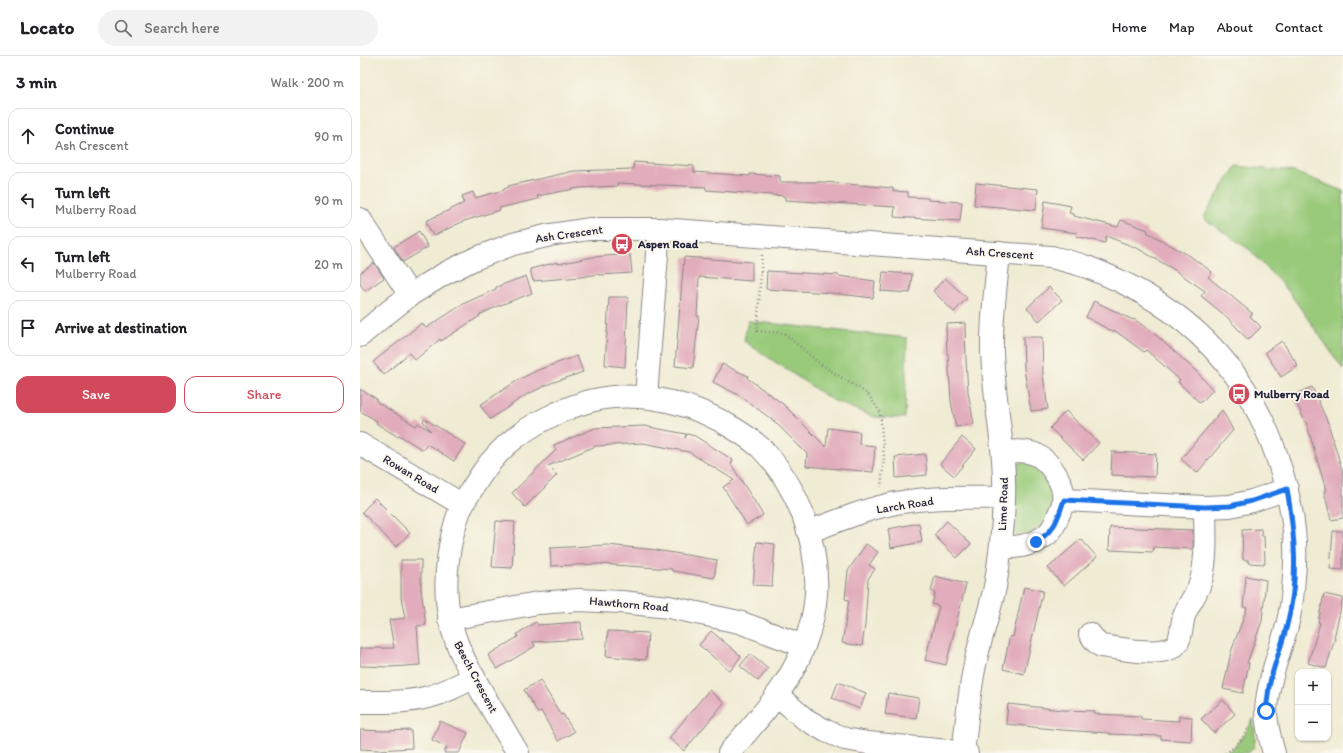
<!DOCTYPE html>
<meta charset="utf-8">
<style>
body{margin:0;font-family:Itim,sans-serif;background:#f2f2f2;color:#202124}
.controls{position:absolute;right:12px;bottom:12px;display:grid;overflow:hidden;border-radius:8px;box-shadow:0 1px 3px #0004}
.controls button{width:36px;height:36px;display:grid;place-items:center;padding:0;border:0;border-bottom:1px solid #e0e0e0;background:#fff;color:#202124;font:20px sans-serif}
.stop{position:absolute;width:12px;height:12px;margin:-9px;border:3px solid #1a73e8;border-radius:50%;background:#fff}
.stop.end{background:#1a73e8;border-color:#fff;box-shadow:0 1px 4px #0008}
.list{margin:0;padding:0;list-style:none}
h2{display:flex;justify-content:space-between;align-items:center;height:52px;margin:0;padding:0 16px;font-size:17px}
h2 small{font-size:13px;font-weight:400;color:#757577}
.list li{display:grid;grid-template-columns:26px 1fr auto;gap:12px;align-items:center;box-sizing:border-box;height:56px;margin:0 8px 8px;padding:0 8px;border:1px solid #e0e0e0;border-radius:12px}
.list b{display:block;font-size:15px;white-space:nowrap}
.list p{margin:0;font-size:13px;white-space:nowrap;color:#757577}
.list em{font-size:13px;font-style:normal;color:#757577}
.actions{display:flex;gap:8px;padding:12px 16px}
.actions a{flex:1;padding:9px 0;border:1px solid #d1495b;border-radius:12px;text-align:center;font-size:14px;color:#d1495b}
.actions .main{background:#d1495b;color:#fff}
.icon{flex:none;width:22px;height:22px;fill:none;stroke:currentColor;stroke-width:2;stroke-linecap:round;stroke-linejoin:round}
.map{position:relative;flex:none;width:983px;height:697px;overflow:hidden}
header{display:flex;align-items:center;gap:24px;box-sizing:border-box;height:56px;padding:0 20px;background:#fff;border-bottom:1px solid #e0e0e0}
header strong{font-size:19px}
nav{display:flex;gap:22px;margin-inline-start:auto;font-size:14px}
.search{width:280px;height:36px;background:#f2f2f2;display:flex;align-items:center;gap:10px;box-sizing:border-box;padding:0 14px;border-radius:22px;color:#757577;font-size:15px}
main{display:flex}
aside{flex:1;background:#fff}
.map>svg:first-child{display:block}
.green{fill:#99ca7a;stroke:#5e765a}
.building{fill:#e1acbb}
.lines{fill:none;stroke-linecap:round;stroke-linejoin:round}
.minor-casing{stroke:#898687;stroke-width:24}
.path{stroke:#898687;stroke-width:2.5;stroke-dasharray:1 3;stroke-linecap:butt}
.minor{stroke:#fff;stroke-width:22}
.route{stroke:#1a73e8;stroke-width:5}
.labels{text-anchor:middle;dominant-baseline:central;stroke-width:3.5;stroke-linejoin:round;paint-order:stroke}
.street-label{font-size:12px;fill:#22223b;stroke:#fbf7ec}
.poi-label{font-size:12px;font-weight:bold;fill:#22223b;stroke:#fbf7ec;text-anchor:start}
</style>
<header>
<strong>Locato</strong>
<div class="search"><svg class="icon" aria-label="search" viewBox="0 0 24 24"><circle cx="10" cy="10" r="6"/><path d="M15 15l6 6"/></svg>Search here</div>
<nav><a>Home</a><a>Map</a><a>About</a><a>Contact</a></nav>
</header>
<main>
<aside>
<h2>3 min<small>Walk · 200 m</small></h2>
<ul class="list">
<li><svg class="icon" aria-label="ahead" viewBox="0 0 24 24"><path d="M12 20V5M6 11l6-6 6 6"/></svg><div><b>Continue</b><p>Ash Crescent</p></div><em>90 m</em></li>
<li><svg class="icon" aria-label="left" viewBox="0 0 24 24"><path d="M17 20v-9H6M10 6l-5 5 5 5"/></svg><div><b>Turn left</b><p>Mulberry Road</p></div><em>90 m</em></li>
<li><svg class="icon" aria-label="left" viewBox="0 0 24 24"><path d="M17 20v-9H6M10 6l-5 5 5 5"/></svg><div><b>Turn left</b><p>Mulberry Road</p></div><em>20 m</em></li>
<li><svg class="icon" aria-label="arrive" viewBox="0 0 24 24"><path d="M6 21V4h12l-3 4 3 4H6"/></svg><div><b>Arrive at destination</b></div></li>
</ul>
<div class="actions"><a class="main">Save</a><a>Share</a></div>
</aside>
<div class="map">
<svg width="983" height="697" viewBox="0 0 983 697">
<rect width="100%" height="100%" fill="#fbf7ec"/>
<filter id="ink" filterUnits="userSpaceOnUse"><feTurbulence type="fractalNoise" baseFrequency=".025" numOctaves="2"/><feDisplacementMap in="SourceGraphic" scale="8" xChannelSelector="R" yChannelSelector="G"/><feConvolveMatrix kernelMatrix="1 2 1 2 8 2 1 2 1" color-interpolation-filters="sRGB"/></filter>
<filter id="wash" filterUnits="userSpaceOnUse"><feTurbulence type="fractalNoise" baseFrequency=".012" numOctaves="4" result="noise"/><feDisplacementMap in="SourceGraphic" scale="16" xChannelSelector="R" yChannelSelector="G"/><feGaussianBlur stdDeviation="0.9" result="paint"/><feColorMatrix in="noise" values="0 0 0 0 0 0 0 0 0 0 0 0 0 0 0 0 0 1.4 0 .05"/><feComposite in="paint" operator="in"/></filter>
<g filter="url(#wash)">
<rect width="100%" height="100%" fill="#f0ebd3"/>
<!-- green -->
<g class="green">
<path d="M876,110L935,116L983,135V313L929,236L890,194L843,162Z"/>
<path d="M388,265L547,282L545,362L514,361L472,344L384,285Z"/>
<path d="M668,404L675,406L693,429L694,445L690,462L665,482L657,480L652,474L654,414L658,408Z"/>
<path d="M893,663C894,674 900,695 885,697C879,697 872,697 865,697C879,690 886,677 893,663Z"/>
</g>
<g id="blocks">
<!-- building -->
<g class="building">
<path d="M274,106L334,110V116L390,120V118L420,120V126H464L533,132V135L548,136V141L568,142V144L602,146L600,165L534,161L535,151L425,144V140L346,134V131L257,127V130L219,132L177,140L178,143L139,152L140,154L104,165L73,180L66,165L104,147L102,140L113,136L115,142L144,134V133L149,131L148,130L214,115L273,113Z"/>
<path d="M616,127L678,133L676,154L614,149Z"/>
<path d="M685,145L711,150L709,157L714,158V160L758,171L761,164L788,174L787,176L830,200L852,216L848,221L893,258L890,260L901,271L888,284L867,261L841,240L845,235L813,213L777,192L746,180L745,187L716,180L717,177L681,172Z"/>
<path d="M59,175L68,191L43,206L34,191Z"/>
<path d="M270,198L272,217L239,219V218L221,221L173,225L170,213L198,206V208L233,201Z"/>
<path d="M324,201L392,206V225L339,221L337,260H339L333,312L315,310Z"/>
<path d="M14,207L24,222L5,235L0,228V217Z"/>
<path d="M407,215L479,219V220L515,225L513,242L471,237L406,233Z"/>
<path d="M523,216L552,218L550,237L521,235Z"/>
<path d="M166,220L172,237L138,250L119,259L120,260L81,285L80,283L55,304L49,297L24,319L13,306L62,267L66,272L105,247L136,233V231Z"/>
<path d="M585,222L607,242L594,256L573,235Z"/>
<path d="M689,231L702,244L679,265L667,252Z"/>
<path d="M249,241H268L265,311L245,309Z"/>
<path d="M734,245L773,264L774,263L796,279L837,316L853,334L840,347L818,326L820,324L786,294L784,296L754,274L753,276L726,261Z"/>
<path d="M605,267L606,305L608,336L614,368L596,371L591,345L588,298H587L586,268Z"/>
<path d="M663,281H682L683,319L688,353L671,355L664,313Z"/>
<path d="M922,285L938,310L921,321L905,296Z"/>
<path d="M217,300L223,316L191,327L166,339L130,363L120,349L158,324L178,314Z"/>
<path d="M362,308L388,320L387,322L423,348L466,391L468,372L500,376L499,388L515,390L513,416L446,410L447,398L414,365L380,340L353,326Z"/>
<path d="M952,331L968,367L983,417V462L971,464L964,435L966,434L946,366H945L933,339Z"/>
<path d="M0,333L17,343V346L56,370L58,367L71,375L63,365L65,363L105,388L94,405L67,388L63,394L39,379L38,381L16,367L17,365L0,355Z"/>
<path d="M862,354L873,374L837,417L821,403Z"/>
<path d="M706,355L739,387L723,404L690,372Z"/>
<path d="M284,370L326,378L325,382L327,378L335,380L373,404L371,408L403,459L387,469L363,431L374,424L329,396L283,387L236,390L188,410L197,419L165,451L152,437L196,394L194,389L235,372Z"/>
<path d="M602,381L616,393L594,420L580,408Z"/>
<path d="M752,396L796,398L795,421L751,419Z"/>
<path d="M565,398L567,419L536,422L535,401Z"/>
<path d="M15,442L50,477L36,491L2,456Z"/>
<path d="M136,465L155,466L152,512L132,511Z"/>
<path d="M587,465L611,488L597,502L574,479Z"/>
<path d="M559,467L562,486L531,492L528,473Z"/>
<path d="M750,471L833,474V493L794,491L793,496L749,494Z"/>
<path d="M901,473L902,480H904L905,508L888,507V504H883L882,474Z"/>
<path d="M973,475H983V514L970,513Z"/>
<path d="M721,483L737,501L704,530L688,512Z"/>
<path d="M397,486L415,488L412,530L393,529Z"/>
<path d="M506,488L518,496L509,509L515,513L508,523L505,569L502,590L482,587L489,544L485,543L488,515Z"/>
<path d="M247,489L296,494L357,504L354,522L312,515V513L240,508L191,510L190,492Z"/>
<path d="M41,504H61V533L66,569L57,570L60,609L30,611L0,610V592H34L29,564L45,562L41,541Z"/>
<path d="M575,520L606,528L586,609L565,604L579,550L572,548L575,537L571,535Z"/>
<path d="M886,520L906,524L902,565L887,607H889L883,637L863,633L871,596L887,552L883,551Z"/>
<path d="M664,531L683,535L664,618L643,613L650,580L653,581Z"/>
<path d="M964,538L983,542L974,582H975L966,612L948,607L960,567L958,566Z"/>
<path d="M176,566L178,569L221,566L222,583L173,586L175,590L137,613L128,599L158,581L157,578Z"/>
<path d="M248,575L288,577L286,604L246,600Z"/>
<path d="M351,575L381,600L370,615L339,589Z"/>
<path d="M390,598L408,613L398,625L380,610Z"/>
<path d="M180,624L201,659L203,658L214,676L198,685L181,655L178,657L164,634Z"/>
<path d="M478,626L506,637L500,653L472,642Z"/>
<path d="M349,634L364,647L324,695L309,682Z"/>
<path d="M528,637L559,642L556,662L525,658Z"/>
<path d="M863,644L875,658L854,677L841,663Z"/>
<path d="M648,648L703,654L735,655L734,658L781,660V663L819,665V660L832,661L831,685L801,683V680L749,678V677L701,674L646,668Z"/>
<path d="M80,665L108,677L99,697H84L87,691L72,684Z"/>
<path d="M0,674L25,675L51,674L52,692L18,694L0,693Z"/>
</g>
</g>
</g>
<g filter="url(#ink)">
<use href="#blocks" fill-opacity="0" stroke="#898687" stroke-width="1"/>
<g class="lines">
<!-- minor casing -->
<g class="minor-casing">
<g id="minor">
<path d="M0,163L50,239"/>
<path d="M0,280L22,261L50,239L84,218L114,203L153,188L190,179L229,173H299L691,201C703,204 716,207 727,211C825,248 893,315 922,417C932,450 938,487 934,521C933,537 931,554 927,570C919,598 908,625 906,654C906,668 910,683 914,697"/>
<path d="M286,341L299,173"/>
<path d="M0,388L103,449"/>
<path d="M704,444L845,451L870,450L892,445L927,433"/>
<path d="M448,476C477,465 506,453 536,447C572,440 608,442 644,442"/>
<path d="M641,491C657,492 672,490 685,480C691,476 696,467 698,460C700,455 703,450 703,445C706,429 690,406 677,399C666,394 654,395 643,396"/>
<path d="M89,563L178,547L219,544L261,546L309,551L379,566L444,590"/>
<path d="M730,578L736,586L741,590C759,592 798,601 813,591C822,586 821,570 824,560C827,550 835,541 839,530C848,507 845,476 845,451"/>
<path d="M417,639L445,663L466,675L485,683L508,687L607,697"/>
<path d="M0,646C22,646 46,647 68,641C84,637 99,629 114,621"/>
<path d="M158,697C146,677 135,658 123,638C110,615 95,590 90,563C82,528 88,483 102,449C106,442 111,435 115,428C134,397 156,377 189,361C209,351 231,343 253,341C296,338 338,350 373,372C383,378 393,385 401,392C437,429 459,486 456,538C455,555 450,574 444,590C429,631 397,664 369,697"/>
<path d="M603,697C607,666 609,634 616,604C621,579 630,555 635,531C640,502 643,473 644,444C646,394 634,346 632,296C631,263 636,230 639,197"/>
</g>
</g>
<!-- path -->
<g class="path">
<path d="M402,199L397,275L424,277L460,308L508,338L520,356L524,402L521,431"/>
<path d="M865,697C875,692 883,683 888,673"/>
</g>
<!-- minor -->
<use href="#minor" class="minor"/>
</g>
</g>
<g class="lines" filter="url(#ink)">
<!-- route -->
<path class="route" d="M676,486C695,474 697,465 704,444L845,451L870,450L892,445L927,433C935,480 939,522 927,569C922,590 913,610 909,631C908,639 907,647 906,655"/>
</g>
<!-- icons -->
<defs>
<g id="bus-disc" transform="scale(1.15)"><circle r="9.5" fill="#d1495b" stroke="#fbf7ec"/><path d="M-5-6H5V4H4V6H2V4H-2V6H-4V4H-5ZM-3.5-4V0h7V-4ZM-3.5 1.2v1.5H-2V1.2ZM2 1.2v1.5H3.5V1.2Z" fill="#fff"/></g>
</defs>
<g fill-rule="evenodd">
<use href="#bus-disc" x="262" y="188"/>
<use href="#bus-disc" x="879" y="338"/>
</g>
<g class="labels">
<!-- street labels -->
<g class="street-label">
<text transform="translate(209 178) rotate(-8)">Ash Crescent</text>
<text transform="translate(640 197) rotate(4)">Ash Crescent</text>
<text transform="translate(51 418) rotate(31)">Rowan Road</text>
<text transform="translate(643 448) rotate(-88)">Lime Road</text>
<text transform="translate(545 449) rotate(-9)">Larch Road</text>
<text transform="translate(269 548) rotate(5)">Hawthorn Road</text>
<text transform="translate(116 621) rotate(62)">Beech Crescent</text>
</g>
<!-- poi labels -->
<g class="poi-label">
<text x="278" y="188">Aspen Road</text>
<text x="894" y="338">Mulberry Road</text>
</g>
</g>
</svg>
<div class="controls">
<button>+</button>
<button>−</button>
</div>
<div class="stop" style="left:906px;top:655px"></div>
<div class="stop end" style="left:676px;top:486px"></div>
</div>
</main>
